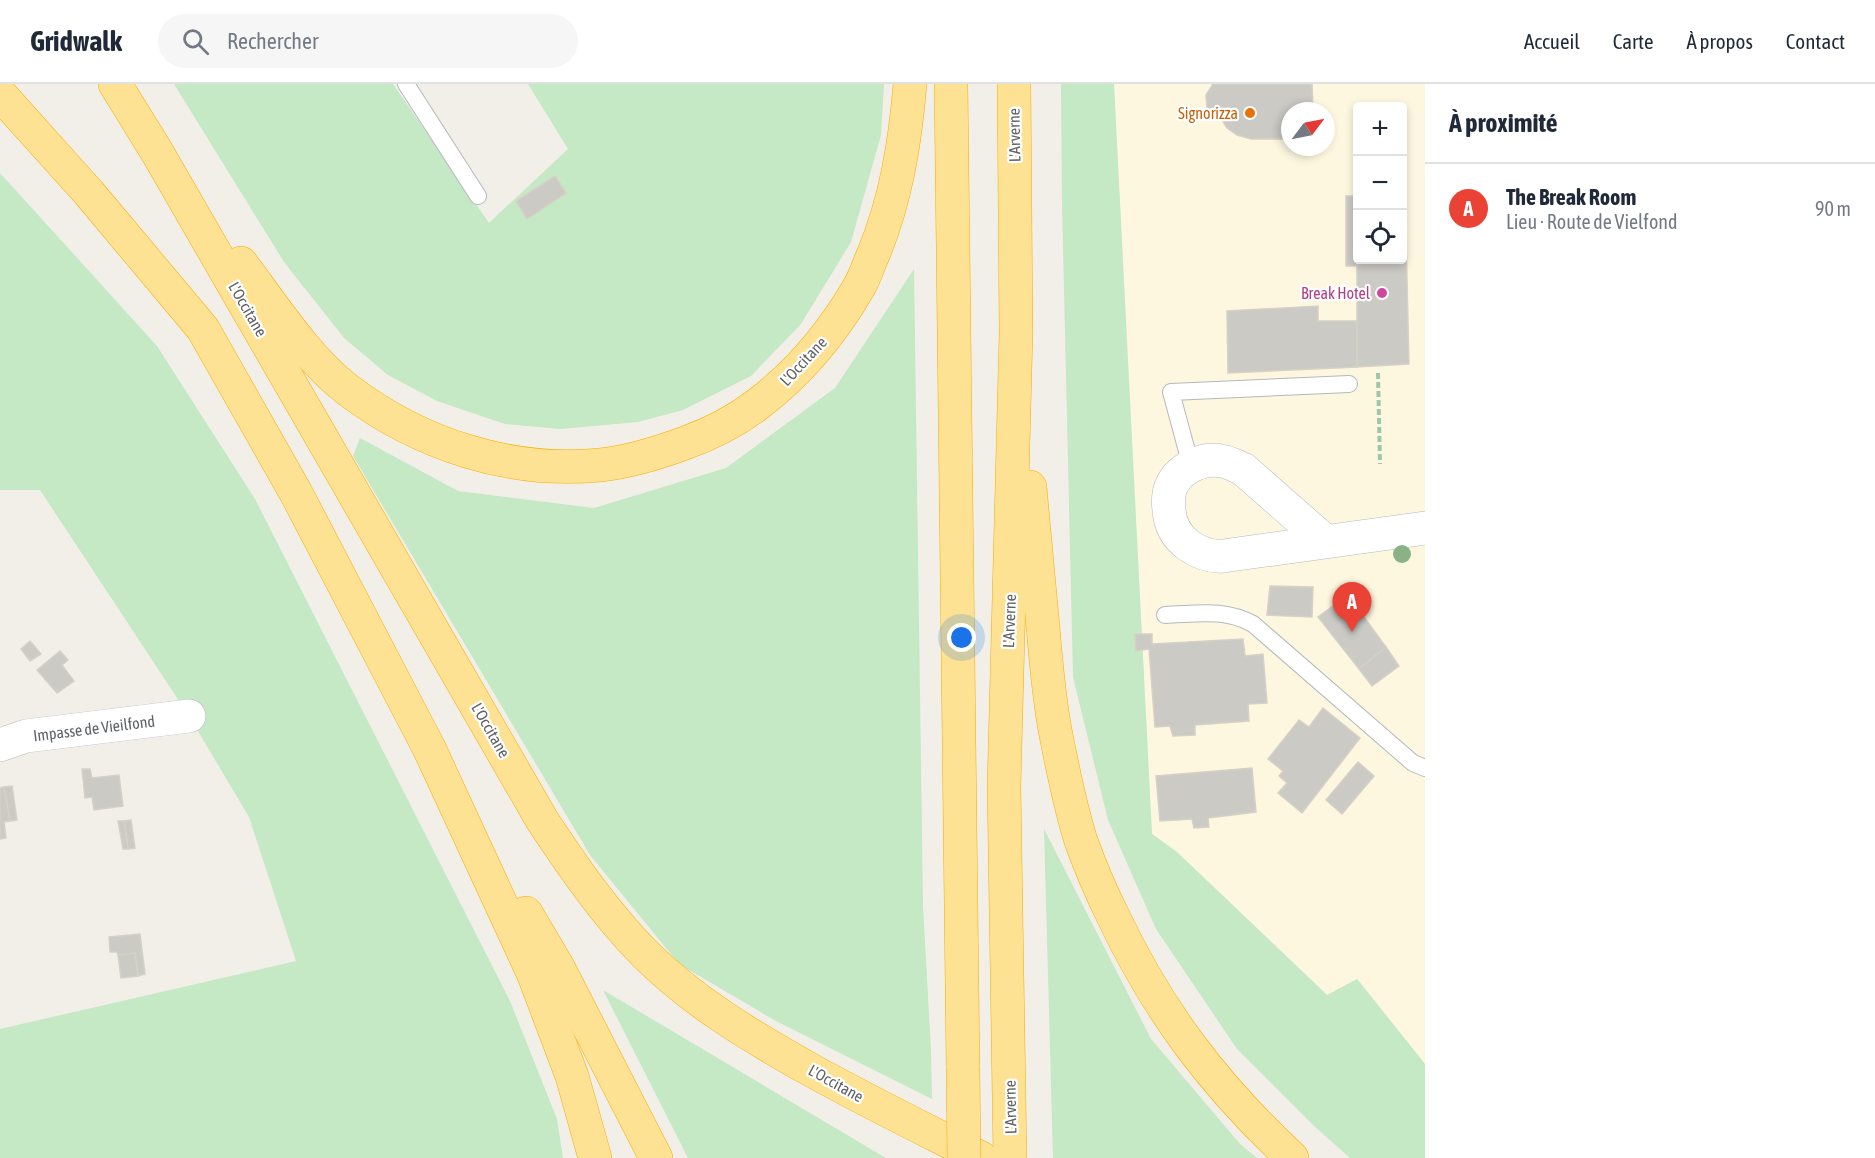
<!DOCTYPE html>
<html lang="fr">
<meta charset="utf-8">
<style>
body{margin:0;font-family:"Asap Condensed",sans-serif;background:#f6f6f7;color:#1f2937}
.controls{position:absolute;right:18px;top:18px;display:grid;overflow:hidden;border-radius:6px;box-shadow:0 3px 9px #0003}
.controls button{width:54px;height:54px;display:grid;place-items:center;padding:0;border:0;border-bottom:2px solid #e0e1e3;background:#fff;color:#1f2937;font:30px sans-serif}
.compass{position:absolute;left:1281px;top:18px;width:54px;height:54px;border-radius:50%;background:#fff;box-shadow:0 3px 9px #0003;rotate:58deg}
.you{position:absolute;left:962px;top:554px;width:21px;height:21px;margin:-15px;border:4px solid #fff;border-radius:50%;background:#1a73e8;box-shadow:0 0 0 9px #1a73e833}
.badge{display:grid;place-items:center;width:39px;height:39px;border-radius:50%;background:#ea4335;color:#fff;font-size:20px;font-weight:700}
.pin{position:absolute;translate:-50% -50px;filter:drop-shadow(0 2px 3px #0008)}
.pin::after{content:'';position:absolute;top:32px;width:21px;height:18px;background:inherit;clip-path:polygon(0 0,100% 0,50% 100%)}
.list{margin:0;padding:0;list-style:none}
h2{display:flex;justify-content:space-between;align-items:center;height:78px;margin:0;padding:0 24px;font-size:26px}
h2 small{font-size:20px;font-weight:400;color:#747a83}
.list li{display:grid;grid-template-columns:39px 1fr auto;gap:18px;align-items:center;box-sizing:border-box;height:90px;padding:0 24px;border-top:2px solid #e0e1e3}
.list b{display:block;font-size:22px;white-space:nowrap}
.list p{margin:0;font-size:20px;white-space:nowrap;color:#747a83}
.list em{font-size:20px;font-style:normal;color:#747a83}
.icon{flex:none;width:33px;height:33px;fill:none;stroke:currentColor;stroke-width:2;stroke-linecap:round;stroke-linejoin:round}
.map{position:relative;flex:none;width:1425px;height:1074px;overflow:hidden}
header{display:flex;align-items:center;gap:36px;box-sizing:border-box;height:84px;padding:0 30px;background:#fff;border-bottom:2px solid #e0e1e3}
header strong{font-size:28px}
nav{display:flex;gap:33px;margin-inline-start:auto;font-size:21px}
.search{width:420px;height:54px;background:#f6f6f7;display:flex;align-items:center;gap:15px;box-sizing:border-box;padding:0 21px;border-radius:33px;color:#747a83;font-size:22px}
main{display:flex}
aside{flex:1;background:#fff}
.map>svg:first-child{display:block}
.commercial{fill:#fef7e0;fill-rule:evenodd}
.green{fill:#c5e8c5}
.building{fill:#cccac5;stroke:#d6d1c6;stroke-width:1.5}
.lines{fill:none;stroke-linecap:round;stroke-linejoin:round}
.service-casing{stroke:#b5b8bc;stroke-width:18}
.minor-casing{stroke:#b5b8bc;stroke-width:34}
.motorway-casing{stroke:#f9ab00;stroke-width:34}
.path{stroke:#9cc7a9;stroke-width:4;stroke-dasharray:6 3;stroke-linecap:butt}
.service{stroke:#fff;stroke-width:16}
.minor{stroke:#fff;stroke-width:33}
.motorway{stroke:#fde293;stroke-width:33}
.motorway-bridge-casing{stroke:#f9ab00;stroke-width:34;stroke-linecap:butt}
.motorway-bridge{stroke:#fde293;stroke-width:33}
.tree{fill:#89b387}
.food-dot{fill:#e8710a;stroke:#fff;stroke-width:2}
.hotel-dot{fill:#d1479c;stroke:#fff;stroke-width:2}
.labels{text-anchor:middle;dominant-baseline:central;stroke-width:4.5;stroke-linejoin:round;paint-order:stroke}
.food-label{font-size:16px;fill:#c56008;stroke:#fff;text-anchor:end}
.street-label{font-size:16px;fill:#5f6368;stroke:#fff}
.hotel-label{font-size:16px;fill:#b23c85;stroke:#fff;text-anchor:end}
</style>
<header>
<strong>Gridwalk</strong>
<div class="search"><svg class="icon" aria-label="search" viewBox="0 0 24 24"><circle cx="10" cy="10" r="6"/><path d="M15 15l6 6"/></svg>Rechercher</div>
<nav><a>Accueil</a><a>Carte</a><a>À propos</a><a>Contact</a></nav>
</header>
<main>
<div class="map">
<svg width="1425" height="1074" viewBox="0 0 1425 1074">
<rect width="100%" height="100%" fill="#f1efe8"/>
<!-- commercial -->
<path class="commercial" d="M1114,0H1425V980L1358,895L1328,911L1177,768L1152,750ZM1358,22H1402V176H1358ZM1290,27H1326V63H1290Z"/>
<!-- green -->
<g class="green">
<path d="M174,0H393L489,139L568,65L528,0H884L881,51L851,158L801,240L751,292L683,326L638,338L561,345L505,340L437,317L388,291L344,254L284,178Z"/>
<path d="M1061,0H1114L1152,750L1177,768L1327,911L1357,895L1425,980V1074H1350L1313,1041L1237,965L1156,845L1108,736L1073,593L1062,120Z"/>
<path d="M0,89L157,262L255,415L510,917L557,1035L563,1074H0V945L296,877L249,733L189,632L40,406H0Z"/>
<path d="M914,185L923,822L931,966L932,1015L774,936L679,880L590,771L353,372L360,354L458,407L594,424L726,384L835,304Z"/>
<path d="M1044,745L1151,955L1240,1060L1257,1074H1053Z"/>
<path d="M603,906L886,1074H688Z"/>
</g>
<!-- building -->
<g class="building">
<path d="M1213,0H1312L1313,27H1290V55H1251L1237,51L1227,44L1222,36L1212,31L1207,24L1206,11Z"/>
<path d="M555,92L566,109L527,135L516,117Z"/>
<path d="M1405,111L1409,280L1357,283V182H1346V112H1358V176H1402V112Z"/>
<path d="M1318,222V237H1357V283L1228,289L1227,227Z"/>
<path d="M1270,502L1313,503L1312,533L1267,531Z"/>
<path d="M1348,511L1386,563L1359,585L1318,533Z"/>
<path d="M1135,550H1152V560L1243,555L1245,572L1263,570L1267,619L1248,620L1249,637L1195,641V651L1173,652L1170,642L1155,643L1149,565L1136,567Z"/>
<path d="M30,557L41,570L30,577L21,565Z"/>
<path d="M1386,563L1399,582L1372,602L1359,585Z"/>
<path d="M60,567L68,576L62,581L74,597L57,609L37,586Z"/>
<path d="M1323,624L1360,654L1302,729L1278,709L1287,699L1279,692L1283,687L1268,675L1299,636L1309,643Z"/>
<path d="M1358,678L1374,692L1342,730L1326,716Z"/>
<path d="M1252,684L1256,728L1208,734L1209,743L1194,744L1192,735L1160,737L1156,692Z"/>
<path d="M82,685H90L92,694L119,691L123,722L94,726L92,713L85,714Z"/>
<path d="M12,702L17,736L10,737L4,703Z"/>
<path d="M4,703L10,737L4,738L6,754L0,755V704Z"/>
<path d="M131,736L135,764L128,765L124,737Z"/>
<path d="M118,737H124L128,765H123Z"/>
<path d="M140,850L145,890L138,892L135,869L118,871L117,868H110L109,853Z"/>
<path d="M135,869L138,892L121,894L118,871Z"/>
</g>
<g class="lines">
<!-- service casing -->
<g class="service-casing">
<g id="service">
<path d="M406,0L478,112"/>
<path d="M1191,382L1171,308L1349,300"/>
<path d="M1165,531C1197,530 1224,524 1253,540L1413,679L1425,684"/>
</g>
</g>
<!-- minor casing -->
<g class="minor-casing">
<g id="minor">
<path d="M1325,457L1243,385C1236,382 1229,378 1221,377C1203,373 1178,385 1171,403C1168,410 1168,418 1169,426C1170,441 1176,452 1188,461C1199,469 1210,473 1223,472L1425,444"/>
<path d="M0,661L26,652L189,632"/>
</g>
</g>
<!-- motorway casing -->
<g class="motorway-casing">
<g id="motorway">
<path d="M115,0L157,68L542,736C573,783 605,829 644,869C693,918 752,953 811,986C867,1017 924,1045 981,1074"/>
<path d="M951,0L963,984"/>
<path d="M0,10L89,109L203,245L296,409L429,664L533,889L572,992L595,1074"/>
<path d="M241,179C272,220 307,275 348,306C419,360 510,390 600,381C629,378 658,369 685,359C710,350 736,337 758,320C800,288 833,248 859,203C865,193 868,182 873,171C896,116 905,59 910,0"/>
<path d="M1030,403C1034,450 1039,497 1043,543C1046,579 1049,616 1056,651C1063,687 1070,722 1081,757C1090,782 1101,808 1113,832C1159,929 1214,1001 1292,1074"/>
<path d="M526,829L559,885L656,1074"/>
<path d="M1010,1074L1004,702L1016,249L1014,0"/>
</g>
</g>
<!-- path -->
<path class="path" d="M1378,289L1380,380"/>
<!-- service -->
<use href="#service" class="service"/>
<!-- minor -->
<use href="#minor" class="minor"/>
<!-- motorway -->
<use href="#motorway" class="motorway"/>
<!-- motorway-bridge casing -->
<g class="motorway-bridge-casing">
<path id="motorway-bridge" d="M963,984L964,1074"/>
</g>
<!-- motorway-bridge -->
<use href="#motorway-bridge" class="motorway-bridge"/>
</g>
<!-- trees -->
<circle class="tree" cx="1402" cy="470" r="9"/>
<!-- markers -->
<circle class="food-dot" cx="1250" cy="29" r="6"/>
<circle class="hotel-dot" cx="1382" cy="209" r="6"/>
<g class="labels">
<!-- food labels -->
<g class="food-label">
<text x="1238" y="29">Signorizza</text>
</g>
<!-- street labels -->
<g class="street-label">
<text transform="translate(1014 51) rotate(-91)">L'Arverne</text>
<text transform="translate(248 225) rotate(60)">L'Occitane</text>
<text transform="translate(803 277) rotate(-47)">L'Occitane</text>
<text transform="translate(1009 537) rotate(-88)">L'Arverne</text>
<text transform="translate(94 644) rotate(-7)">Impasse de Vieilfond</text>
<text transform="translate(491 646) rotate(60)">L'Occitane</text>
<text transform="translate(836 999) rotate(29)">L'Occitane</text>
<text transform="translate(1010 1023) rotate(-91)">L'Arverne</text>
</g>
<!-- hotel labels -->
<g class="hotel-label">
<text x="1370" y="209">Break Hotel</text>
</g>
</g>
</svg>
<div class="controls">
<button>+</button>
<button>−</button>
<button><svg class="icon" aria-label="locate" viewBox="0 0 24 24"><circle cx="12" cy="12" r="6"/><path d="M12 2v4M12 18v4M2 12h4M18 12h4"/></svg></button>
</div>
<svg class="compass" viewBox="-18 -18 36 36"><path d="M0-13l5 13h-10z" fill="#e53935"/><path d="M0 13l5-13h-10z" fill="#747a83"/></svg>
<div class="you"></div>
<div class="pin badge" style="left:1352px;top:548px">A</div>
</div>
<aside>
<h2>À proximité<small></small></h2>
<ul class="list">
<li><span class="badge">A</span><div><b>The Break Room</b><p>Lieu · Route de Vielfond</p></div><em>90 m</em></li>
</ul>
</aside>
</main>
